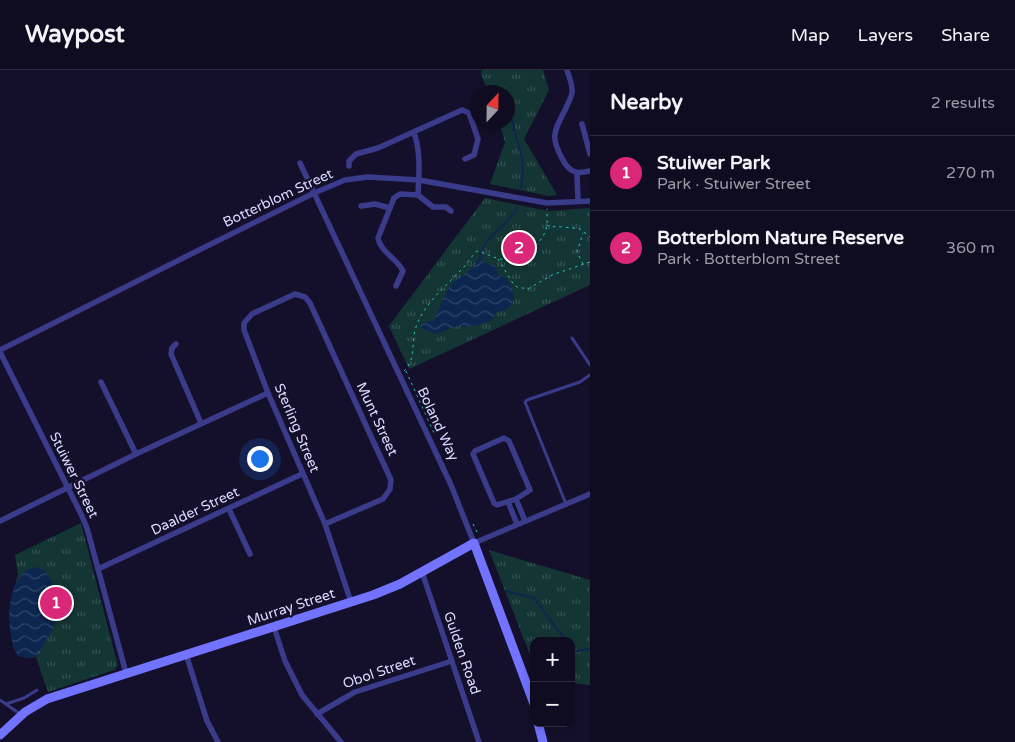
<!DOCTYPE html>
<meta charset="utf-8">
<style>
body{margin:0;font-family:"Varela Round",sans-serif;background:#1d1a2e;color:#f1f3f6}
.controls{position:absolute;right:15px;bottom:15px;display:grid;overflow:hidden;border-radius:10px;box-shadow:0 2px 8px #0003}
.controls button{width:45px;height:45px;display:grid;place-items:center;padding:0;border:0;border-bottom:1px solid #2f2c3f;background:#0f0c21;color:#f1f3f6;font:25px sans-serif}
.compass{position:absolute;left:470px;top:15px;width:45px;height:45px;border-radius:50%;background:#0f0c21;box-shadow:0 2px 8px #0003;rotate:22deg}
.you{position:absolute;left:259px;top:388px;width:18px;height:18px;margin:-12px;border:4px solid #fff;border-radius:50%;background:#1a73e8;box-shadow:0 0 0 8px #1a73e833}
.badge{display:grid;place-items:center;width:32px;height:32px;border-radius:50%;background:#db2777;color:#fff;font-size:16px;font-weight:700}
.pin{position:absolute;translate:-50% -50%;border:2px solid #fff;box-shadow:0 1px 5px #0006}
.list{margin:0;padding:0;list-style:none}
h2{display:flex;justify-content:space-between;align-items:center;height:65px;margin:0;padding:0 20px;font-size:21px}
h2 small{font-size:16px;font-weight:400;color:#9b9ba5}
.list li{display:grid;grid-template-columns:32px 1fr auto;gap:15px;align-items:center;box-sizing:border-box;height:75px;padding:0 20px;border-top:1px solid #2f2c3f}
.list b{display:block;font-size:19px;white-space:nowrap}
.list p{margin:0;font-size:16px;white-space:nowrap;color:#9b9ba5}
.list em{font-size:16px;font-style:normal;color:#9b9ba5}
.map{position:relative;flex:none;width:590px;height:672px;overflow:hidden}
header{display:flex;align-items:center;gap:30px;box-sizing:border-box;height:70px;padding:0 25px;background:#0f0c21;border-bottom:1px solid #2f2c3f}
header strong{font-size:24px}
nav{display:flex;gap:28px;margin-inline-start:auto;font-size:18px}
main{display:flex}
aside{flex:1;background:#0f0c21}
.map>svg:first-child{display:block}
.grass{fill:url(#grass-tufts)}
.water{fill:url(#water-waves)}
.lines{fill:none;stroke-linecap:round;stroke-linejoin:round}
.stream{stroke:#0c2650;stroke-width:2}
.path{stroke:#2dc1b4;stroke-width:1;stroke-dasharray:2.5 4;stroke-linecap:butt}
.lane{stroke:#3b3b8c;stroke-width:3}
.street{stroke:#3b3b8c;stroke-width:5.5}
.secondary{stroke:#7273ff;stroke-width:9}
.labels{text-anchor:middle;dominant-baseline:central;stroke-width:4.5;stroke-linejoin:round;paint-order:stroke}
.street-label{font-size:14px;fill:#dedbff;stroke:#14102c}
</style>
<header>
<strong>Waypost</strong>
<nav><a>Map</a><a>Layers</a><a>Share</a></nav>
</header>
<main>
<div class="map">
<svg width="590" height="672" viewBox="0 0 590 672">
<defs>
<pattern id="grass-tufts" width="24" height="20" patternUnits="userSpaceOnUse" patternTransform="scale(1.25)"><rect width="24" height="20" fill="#133634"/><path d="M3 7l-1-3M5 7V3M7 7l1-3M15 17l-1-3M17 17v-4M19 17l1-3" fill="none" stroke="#355252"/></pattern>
<pattern id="water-waves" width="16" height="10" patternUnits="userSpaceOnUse" patternTransform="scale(1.25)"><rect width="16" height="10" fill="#0c2650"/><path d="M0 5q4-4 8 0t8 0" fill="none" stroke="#2f456a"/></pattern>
</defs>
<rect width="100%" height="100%" fill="#14102c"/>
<!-- grass -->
<g class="grass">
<path d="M482,0H543L549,20L524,69L557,125L549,126L490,114L505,72L499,53L508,52V22H488L481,4Z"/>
<path d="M485,128L548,141L590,138V215L409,299L389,256Z"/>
<path d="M81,453L118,596L114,600L48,622L36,587L28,588L18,586L13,576L9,542L12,525L18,505L15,485Z"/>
<path d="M489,480L590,510V615L571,613V571H534V595Z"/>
</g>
<!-- water -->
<g class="water">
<path d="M480,186L483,192L495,196L499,205L508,209C509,214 511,216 513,221C517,232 508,241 497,242L492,250L482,254L463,257L457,256L436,264L421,258V253L435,250C437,241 447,217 455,211C467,203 473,200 480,186Z"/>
<path d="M36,497C55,498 60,541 54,556C50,566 42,577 36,586L28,588L18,586C6,565 5,518 25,501C28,499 32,498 36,497Z"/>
</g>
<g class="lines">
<!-- stream -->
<g class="stream">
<path d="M508,41C512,47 512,52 514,59C521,84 526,91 521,118"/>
<path d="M480,186C486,163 509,157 517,137"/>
<path d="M506,521L534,528L566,571"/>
<path d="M571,582L590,579"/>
<path d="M531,589H534"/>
</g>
<!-- path -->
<g class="path">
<path d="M547,155L550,157C555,156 576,158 580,159C583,161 587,165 590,167"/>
<path d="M498,189L514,215L517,217L528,219L552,205L590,192"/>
<path d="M583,194L577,182L583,163"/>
<path d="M404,301C416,291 411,271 416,257C424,234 443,219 459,202C466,196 470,188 477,181C485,183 492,187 500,189C517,191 538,179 545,162C548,156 547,146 547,139"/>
<path d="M406,301L434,363"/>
<path d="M473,454L477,462L481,463"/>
</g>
<!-- lane -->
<g class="lane">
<path d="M572,268L590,295"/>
<path d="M566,434L525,332L527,330L580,312L590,305"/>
<path d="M0,630L20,644"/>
<path d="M6,634L24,628L37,620"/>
</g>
<!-- street -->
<g class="street">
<path d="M567,0C569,7 573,15 572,23C571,28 568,33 566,38C554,62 549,66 564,92C571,103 577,104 590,101"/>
<path d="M582,54L590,84"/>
<path d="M300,93L451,415L474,473L590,424"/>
<path d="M349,96V91L356,84L378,78L462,40L469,43L478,69L474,85L465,89"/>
<path d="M577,104L578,131"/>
<path d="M418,125L433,137H446L451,141"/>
<path d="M361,136L375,134L390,138"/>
<path d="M396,216L403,201C397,188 381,183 378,168L394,128L400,124L418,125C419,104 421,82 414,63"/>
<path d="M176,274L172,278L171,284L201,353"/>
<path d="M0,280L199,180L314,123L345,110L368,107L419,110L547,133L590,131"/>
<path d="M0,282L81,444L87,458L126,603"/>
<path d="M101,312L136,384"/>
<path d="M504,368L509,371L530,420L516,429L497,435L494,433L473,384L475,381Z"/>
<path d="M516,429L525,451"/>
<path d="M508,432L517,454"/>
<path d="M229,439L250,484"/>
<path d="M0,451L136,384L268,323"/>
<path d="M325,454L383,429L390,419L391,410L310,233L305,227L295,224L252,244L244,253V260L268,323L325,454L351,532"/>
<path d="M98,499L302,404"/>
<path d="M422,502L479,672"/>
<path d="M274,557L285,591L302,625L341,672"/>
<path d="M186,584L207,651L218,672"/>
<path d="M317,644L355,622L452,591"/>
</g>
<!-- secondary -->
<g class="secondary">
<path d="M538,653L543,672"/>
<path d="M0,665L25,642L47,629L373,525L400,514L474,473L534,634"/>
</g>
</g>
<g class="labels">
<!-- street labels -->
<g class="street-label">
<text transform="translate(278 128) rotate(-25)">Botterblom Street</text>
<text transform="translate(377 349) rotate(65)">Munt Street</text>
<text transform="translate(438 354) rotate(65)">Boland Way</text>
<text transform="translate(297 358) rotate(67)">Sterling Street</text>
<text transform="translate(74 405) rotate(64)">Stuiwer Street</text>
<text transform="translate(195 441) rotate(-25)">Daalder Street</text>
<text transform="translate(291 537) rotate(-18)">Murray Street</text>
<text transform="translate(462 583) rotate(71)">Gulden Road</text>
<text transform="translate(379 602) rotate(-19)">Obol Street</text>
</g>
</g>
</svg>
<div class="controls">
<button>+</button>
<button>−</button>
</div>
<svg class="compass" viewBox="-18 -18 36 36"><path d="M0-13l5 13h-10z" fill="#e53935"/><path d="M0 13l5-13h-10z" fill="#9b9ba5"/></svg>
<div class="you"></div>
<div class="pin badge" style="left:56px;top:533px">1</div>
<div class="pin badge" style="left:519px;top:178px">2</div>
</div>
<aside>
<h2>Nearby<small>2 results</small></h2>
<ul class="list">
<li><span class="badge">1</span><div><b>Stuiwer Park</b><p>Park · Stuiwer Street</p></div><em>270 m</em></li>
<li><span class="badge">2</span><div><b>Botterblom Nature Reserve</b><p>Park · Botterblom Street</p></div><em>360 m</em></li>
</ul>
</aside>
</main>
